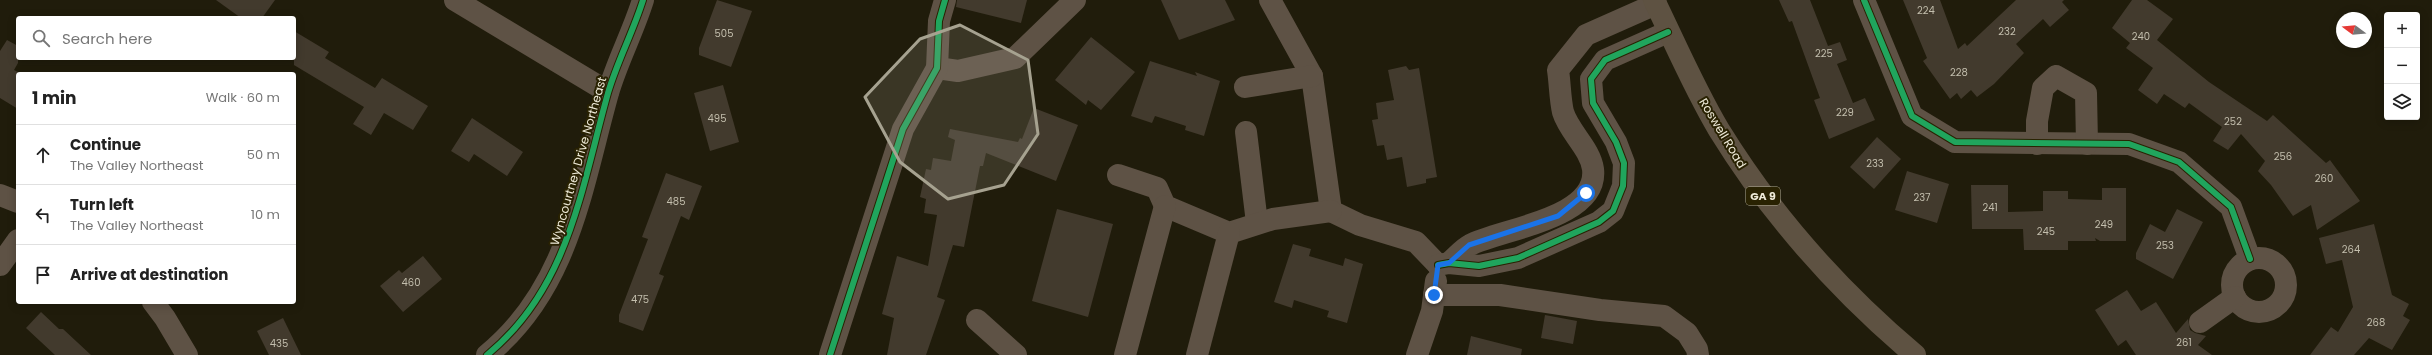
<!DOCTYPE html>
<meta charset="utf-8">
<style>
body{margin:0;font-family:Poppins,sans-serif;background:#f6f6f6;color:#222}
.controls{position:absolute;right:12px;top:12px;display:grid;overflow:hidden;border-radius:4px;box-shadow:0 2px 10px #0003}
.controls button{width:36px;height:36px;display:grid;place-items:center;padding:0;border:0;border-bottom:1px solid #e0e0e0;background:#fff;color:#222;font:20px sans-serif}
.compass{position:absolute;left:2336px;top:12px;width:36px;height:36px;border-radius:50%;background:#fff;box-shadow:0 2px 10px #0003;rotate:286deg}
.stop{position:absolute;width:12px;height:12px;margin:-9px;border:3px solid #1a73e8;border-radius:50%;background:#fff}
.stop.end{background:#1a73e8;border-color:#fff;box-shadow:0 1px 4px #0008}
.list{margin:0;padding:0;list-style:none}
h2{display:flex;justify-content:space-between;align-items:center;height:52px;margin:0;padding:0 16px;font-size:17px}
h2 small{font-size:13px;font-weight:400;color:#767676}
.list li{display:grid;grid-template-columns:26px 1fr auto;gap:12px;align-items:center;box-sizing:border-box;height:60px;padding:0 16px;border-top:1px solid #e0e0e0}
.list b{display:block;font-size:15px;white-space:nowrap}
.list p{margin:0;font-size:13px;white-space:nowrap;color:#767676}
.list em{font-size:13px;font-style:normal;color:#767676}
.icon{flex:none;width:22px;height:22px;fill:none;stroke:currentColor;stroke-width:2;stroke-linecap:round;stroke-linejoin:round}
.map{position:relative;flex:none;width:2432px;height:355px;overflow:hidden}
.search{position:absolute;background:#fff;box-shadow:0 2px 10px #0003;left:16px;top:16px;width:280px;height:44px;display:flex;align-items:center;gap:10px;box-sizing:border-box;padding:0 14px;border-radius:4px;color:#767676;font-size:15px}
.panel{position:absolute;background:#fff;box-shadow:0 2px 10px #0003;left:16px;top:72px;width:280px;height:232px;border-radius:4px}
.map>svg:first-child{display:block}
.building{fill:#423a2d}
.lines{fill:none;stroke-linecap:round;stroke-linejoin:round}
.minor{stroke:#5e5245;stroke-width:22}
.major{stroke:#5e5242;stroke-width:22}
.cycleway-casing{stroke:#292202;stroke-width:8}
.cycleway{stroke:#20a55d;stroke-width:6}
.route{stroke:#1a73e8;stroke-width:5}
.marked{fill:#a6a290;fill-opacity:0.2;stroke:#a6a290;stroke-width:3;stroke-linejoin:round}
.labels{text-anchor:middle;dominant-baseline:central;stroke-width:4;stroke-linejoin:round;paint-order:stroke}
.number-label{font-size:10px;fill:#c3bead}
.shield{fill:#292202;stroke:#b3ae98;stroke-width:1}
.shield-label{font-size:11px;font-weight:bold;fill:#eeead8}
.street-label{font-size:12px;fill:#eeead8;stroke:#292202}
</style>
<div class="map">
<svg width="2432" height="355" viewBox="0 0 2432 355">
<rect width="100%" height="100%" fill="#201c0b"/>
<!-- building -->
<g class="building">
<path d="M216,0H275L262,18H241Z"/>
<path d="M717,0L752,11L731,67L699,55V48Z"/>
<path d="M957,0H1027L1021,23L956,7Z"/>
<path d="M1161,0H1225L1235,20L1179,40Z"/>
<path d="M1779,0H1810L1828,46L1840,42L1847,60L1837,64L1853,103L1865,98L1875,120L1829,139L1814,100L1820,98L1792,21L1789,22Z"/>
<path d="M1903,0H1940L1958,49L1965,43L1967,46L2016,0H2064L2062,2L2069,10L2050,27L2043,19L2016,44L2024,53L1994,84L1977,97L1971,90L1961,99L1957,93L1950,99L1923,61L1927,58Z"/>
<path d="M2132,0H2147L2173,19L2157,40L2209,82L2267,121L2273,115L2326,163L2330,160L2360,201L2317,230L2311,205L2293,216L2271,185L2258,171L2265,161L2241,134L2228,150L2213,141L2222,127L2189,103L2185,108L2164,94L2157,104L2138,90L2153,68L2126,48L2130,43L2112,28Z"/>
<path d="M294,31L329,52L325,58L375,88L382,78L428,106L413,130L384,113L371,135L353,124L364,107L294,65Z"/>
<path d="M1091,37L1135,72L1101,110L1088,100L1086,105L1055,80Z"/>
<path d="M7,40L18,46V63L14,70L18,72V109L0,98V51Z"/>
<path d="M1150,61L1197,76L1195,72L1220,81L1204,136L1185,130L1186,126L1155,116L1152,123L1131,116Z"/>
<path d="M1406,66L1409,70L1419,68L1437,177L1426,179V183L1407,187L1402,157L1387,160L1384,145L1377,146L1372,120L1378,119L1376,103L1394,100L1388,70Z"/>
<path d="M723,85L739,142L710,151L694,93Z"/>
<path d="M1034,108L1078,125L1056,181L986,153L983,166H980L964,247L953,245L937,297L945,300L926,355H887L894,318L882,314L897,256L928,266L937,215L924,213L926,199L920,197L926,169L931,170L933,158L951,161L955,140L948,137L950,129L1018,142L1020,138L1022,139Z"/>
<path d="M472,118L523,152L507,176L474,154L469,162L451,151Z"/>
<path d="M1877,137L1901,159L1874,189L1850,167Z"/>
<path d="M1907,171L1949,184L1937,223L1895,210Z"/>
<path d="M666,173L702,186L689,220L681,216L659,274L664,276L643,331L619,322V315L648,239L642,237Z"/>
<path d="M1971,185H2008V212L2043,211V191H2068V199L2102,200V188H2126V241H2100L2095,238L2096,241H2068V250H2024L2023,229H1972Z"/>
<path d="M1057,209L1113,224L1088,317L1032,301Z"/>
<path d="M2177,209L2203,222L2173,279L2136,259V253L2150,224L2165,232Z"/>
<path d="M2374,224L2392,295L2409,304L2403,316L2410,320L2392,350L2369,338L2354,355H2310L2331,327L2338,332L2353,307L2342,260L2326,264L2319,238Z"/>
<path d="M1293,244L1311,249L1309,256L1343,266L1345,258L1363,264L1347,323L1327,317L1329,311L1294,300L1292,308L1274,302Z"/>
<path d="M423,256L442,279L403,312L380,286L399,270L402,273Z"/>
<path d="M2127,290L2141,311L2156,302L2176,333L2188,319L2190,330L2195,333L2206,336L2198,345L2212,355H2136L2126,340L2118,346L2095,310Z"/>
<path d="M41,312L59,329H63L91,355H55L26,328Z"/>
<path d="M1545,315L1577,321L1573,344L1541,338Z"/>
<path d="M283,318L301,355H269L257,331Z"/>
<path d="M1471,336L1522,349L1521,355H1467Z"/>
</g>
<g class="lines">
<!-- minor -->
<g class="minor">
<path d="M455,0L608,92"/>
<path d="M1270,0L1312,76L1331,211L1360,225L1416,242L1438,265"/>
<path d="M1864,0L1912,116L1955,142L2129,144L2179,162L2231,207L2250,259"/>
<path d="M937,68L958,71L1015,58L1075,0"/>
<path d="M1245,87L1312,76"/>
<path d="M1246,132L1257,223"/>
<path d="M2037,144V121L2043,88L2056,76L2086,93L2087,144"/>
<path d="M1118,175L1157,188L1165,206L1229,233L1273,219L1331,211"/>
<path d="M0,195L18,202"/>
<circle cx="2259" cy="285" r="27"/>
<path d="M1449,263C1455,258 1462,249 1470,245C1500,229 1599,219 1593,169C1590,148 1569,132 1563,112C1560,99 1560,83 1558,70L1586,35L1656,4"/>
<path d="M0,265L18,240"/>
<path d="M1438,265L1449,263L1479,266L1518,258L1599,222L1613,211L1623,186L1624,163L1616,142L1593,103L1591,79L1605,60L1668,32"/>
<path d="M1434,295H1500L1600,310L1664,316L1687,333L1697,349L1698,355"/>
<path d="M153,302L165,318L187,355"/>
<path d="M977,320L1016,355"/>
<path d="M2200,322L2235,297"/>
<path d="M487,355C569,288 581,189 608,93C617,62 633,32 643,0"/>
<path d="M830,355L903,129L937,68L939,21L945,0"/>
<path d="M1125,355L1165,206"/>
<path d="M1197,355L1229,233"/>
<path d="M1417,355L1432,311L1436,281"/>
</g>
<!-- major -->
<path class="major" d="M1654,0C1675,43 1694,88 1719,130C1772,216 1838,290 1915,355"/>
<!-- cycleway casing -->
<g class="cycleway-casing">
<g id="cycleway">
<path d="M1864,0L1912,116L1955,142L2129,144L2179,162L2231,207L2250,259"/>
<path d="M1438,265L1449,263L1479,266L1518,258L1599,222L1613,211L1623,186L1624,163L1616,142L1593,103L1591,79L1605,60L1668,32"/>
<path d="M487,355C569,288 581,189 608,93C617,62 633,32 643,0"/>
<path d="M830,355L903,129L937,68L939,21L945,0"/>
</g>
</g>
<!-- cycleway -->
<use href="#cycleway" class="cycleway"/>
</g>
<g class="lines">
<!-- route -->
<path class="route" d="M1434,295L1438,265L1449,263L1469,245L1558,216L1586,193"/>
</g>
<!-- marked area -->
<path class="marked" d="M960,25L1028,60L1038,134L1004,185L948,199L900,162L865,97L920,39Z"/>
<g class="labels">
<!-- number labels -->
<g class="number-label">
<text x="1926" y="10">224</text>
<text x="2007" y="31">232</text>
<text x="724" y="33">505</text>
<text x="2141" y="36">240</text>
<text x="1824" y="53">225</text>
<text x="1959" y="72">228</text>
<text x="1845" y="112">229</text>
<text x="717" y="118">495</text>
<text x="2233" y="121">252</text>
<text x="2283" y="156">256</text>
<text x="1875" y="163">233</text>
<text x="2324" y="178">260</text>
<text x="1922" y="197">237</text>
<text x="676" y="201">485</text>
<text x="1990" y="207">241</text>
<text x="2104" y="224">249</text>
<text x="2046" y="231">245</text>
<text x="2165" y="245">253</text>
<text x="2351" y="249">264</text>
<text x="411" y="282">460</text>
<text x="640" y="299">475</text>
<text x="2376" y="322">268</text>
<text x="2184" y="342">261</text>
<text x="279" y="343">435</text>
</g>
<!-- shield labels -->
<rect class="shield" x="1746" y="187" width="34" height="18" rx="3"/>
<g class="shield-label">
<text x="1763" y="196">GA 9</text>
</g>
<!-- street labels -->
<g class="street-label">
<text transform="translate(1723 133) rotate(59)">Roswell Road</text>
<text transform="translate(578 161) rotate(-74)">Wyncourtney Drive Northeast</text>
</g>
</g>
</svg>
<div class="controls">
<button>+</button>
<button>−</button>
<button><svg class="icon" aria-label="layers" viewBox="0 0 24 24"><path d="M12 4l9 5-9 5-9-5zM3 14l9 5 9-5"/></svg></button>
</div>
<svg class="compass" viewBox="-18 -18 36 36"><path d="M0-13l5 13h-10z" fill="#e53935"/><path d="M0 13l5-13h-10z" fill="#767676"/></svg>
<div class="stop" style="left:1586px;top:193px"></div>
<div class="stop end" style="left:1434px;top:295px"></div>
<div class="search"><svg class="icon" aria-label="search" viewBox="0 0 24 24"><circle cx="10" cy="10" r="6"/><path d="M15 15l6 6"/></svg>Search here</div>
<section class="panel">
<h2>1 min<small>Walk · 60 m</small></h2>
<ul class="list">
<li><svg class="icon" aria-label="ahead" viewBox="0 0 24 24"><path d="M12 20V5M6 11l6-6 6 6"/></svg><div><b>Continue</b><p>The Valley Northeast</p></div><em>50 m</em></li>
<li><svg class="icon" aria-label="left" viewBox="0 0 24 24"><path d="M17 20v-9H6M10 6l-5 5 5 5"/></svg><div><b>Turn left</b><p>The Valley Northeast</p></div><em>10 m</em></li>
<li><svg class="icon" aria-label="arrive" viewBox="0 0 24 24"><path d="M6 21V4h12l-3 4 3 4H6"/></svg><div><b>Arrive at destination</b></div></li>
</ul>
</section>
</div>
